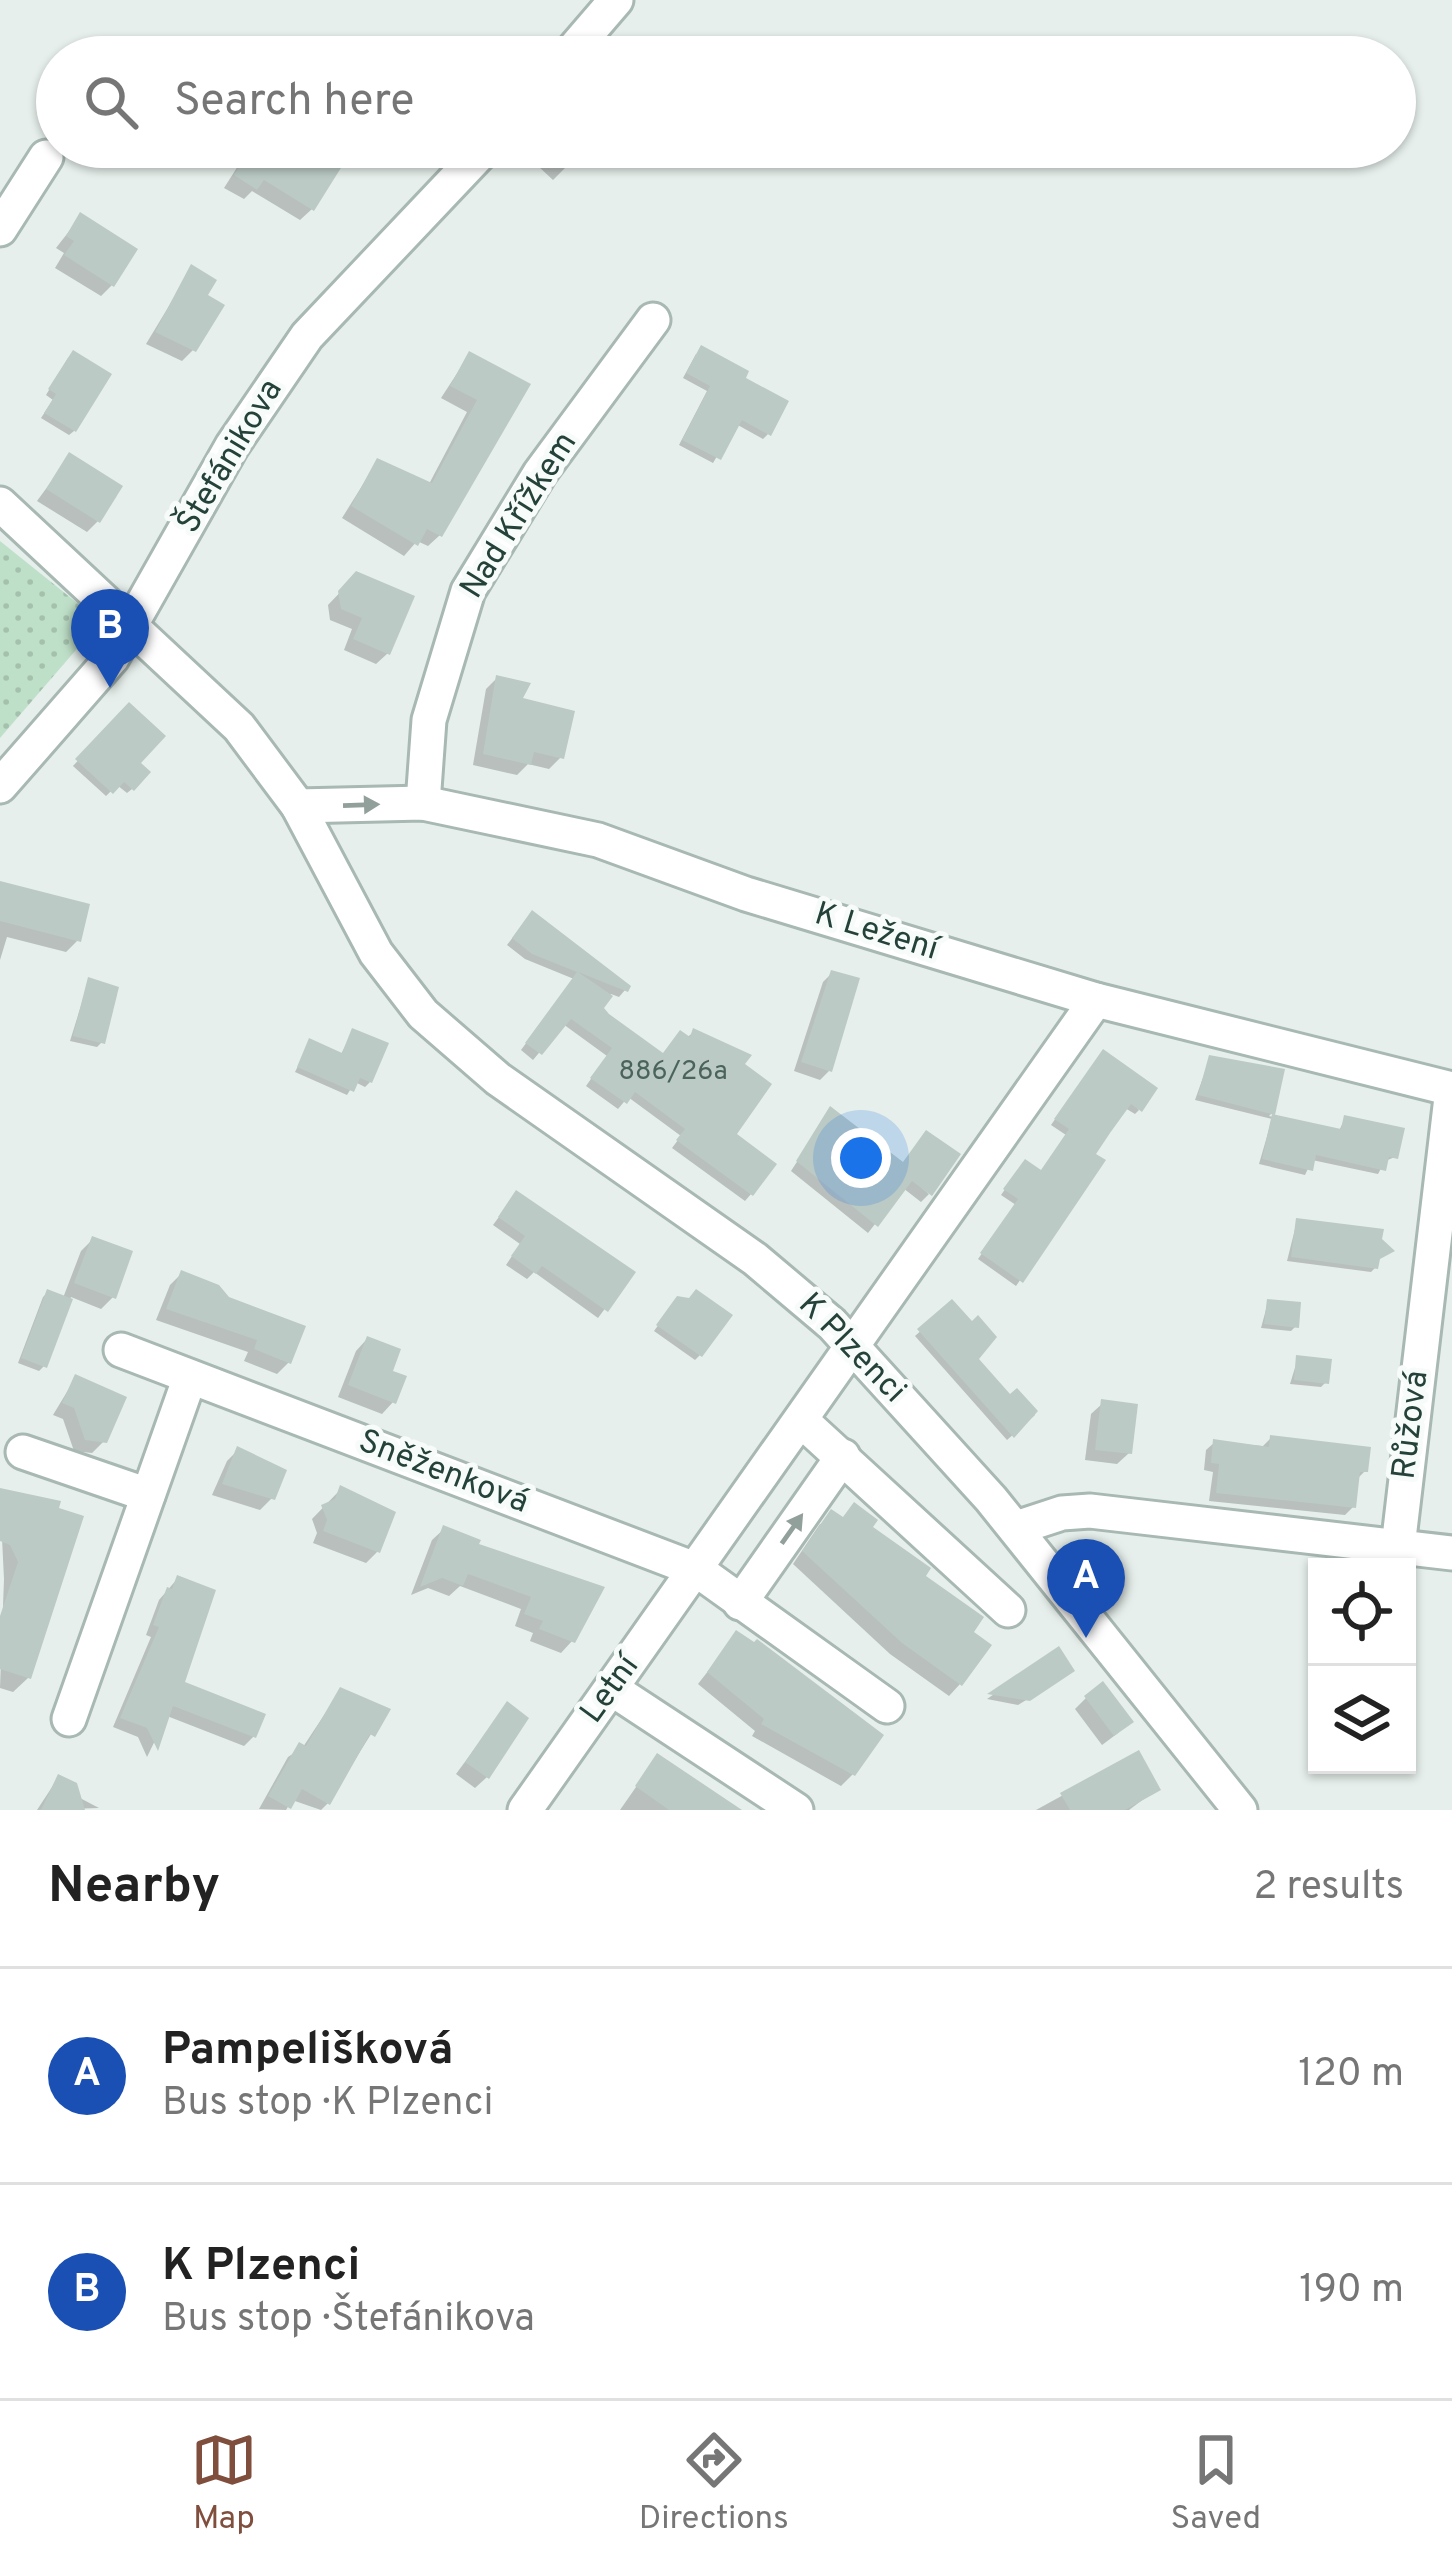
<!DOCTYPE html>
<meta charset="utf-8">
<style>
body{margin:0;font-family:Overpass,sans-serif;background:#f2f2f2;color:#222}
.controls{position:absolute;right:36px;bottom:36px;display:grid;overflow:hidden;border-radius:0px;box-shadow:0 3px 9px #0004}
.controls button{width:108px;height:108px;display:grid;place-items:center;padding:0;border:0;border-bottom:3px solid #e0e0e0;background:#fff;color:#222;font:60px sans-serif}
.you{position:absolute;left:861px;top:1158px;width:42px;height:42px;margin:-30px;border:9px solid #fff;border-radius:50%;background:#1a73e8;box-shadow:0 0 0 18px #1a73e833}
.badge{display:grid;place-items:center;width:78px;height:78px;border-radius:50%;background:#804e3d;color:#fff;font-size:39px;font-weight:700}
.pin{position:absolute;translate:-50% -99px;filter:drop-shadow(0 3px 6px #0008)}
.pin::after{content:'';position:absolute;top:63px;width:42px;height:36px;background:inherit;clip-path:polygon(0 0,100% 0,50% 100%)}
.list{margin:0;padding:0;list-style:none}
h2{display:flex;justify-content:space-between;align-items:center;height:156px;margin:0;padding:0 48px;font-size:51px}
h2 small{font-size:39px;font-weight:400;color:#767676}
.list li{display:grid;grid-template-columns:78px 1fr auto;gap:36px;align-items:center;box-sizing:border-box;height:216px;padding:0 48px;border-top:3px solid #e0e0e0}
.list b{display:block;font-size:45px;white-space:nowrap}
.list p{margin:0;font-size:39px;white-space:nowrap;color:#767676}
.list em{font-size:39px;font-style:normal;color:#767676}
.icon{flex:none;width:66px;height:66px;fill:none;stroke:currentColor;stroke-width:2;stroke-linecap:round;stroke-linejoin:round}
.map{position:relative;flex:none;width:1452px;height:1810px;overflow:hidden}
.search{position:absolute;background:#fff;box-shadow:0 3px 9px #0004;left:36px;right:36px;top:36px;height:132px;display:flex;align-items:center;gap:30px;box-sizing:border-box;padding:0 42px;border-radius:66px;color:#767676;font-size:45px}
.sheet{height:588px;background:#fff}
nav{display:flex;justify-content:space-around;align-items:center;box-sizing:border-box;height:168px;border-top:3px solid #e0e0e0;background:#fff;font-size:33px;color:#767676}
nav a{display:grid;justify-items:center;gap:6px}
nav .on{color:#804e3d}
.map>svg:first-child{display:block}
.grass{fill:url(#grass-dots)}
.shadow{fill:#0003}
.building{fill:#bbcac4}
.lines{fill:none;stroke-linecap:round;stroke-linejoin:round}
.minor-casing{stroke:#a8b8b2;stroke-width:39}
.minor{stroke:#fff;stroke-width:33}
.oneway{fill:#92a09c}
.labels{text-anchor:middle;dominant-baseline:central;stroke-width:10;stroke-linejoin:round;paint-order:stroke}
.number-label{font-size:27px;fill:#4a645c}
.street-label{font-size:33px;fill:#24423a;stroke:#f7fbf9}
</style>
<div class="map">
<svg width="1452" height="1810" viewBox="0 0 1452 1810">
<defs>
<pattern id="grass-dots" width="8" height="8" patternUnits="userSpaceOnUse" patternTransform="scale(3)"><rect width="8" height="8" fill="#bfe0c8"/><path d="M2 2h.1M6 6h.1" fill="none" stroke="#a4c1ad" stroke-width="1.8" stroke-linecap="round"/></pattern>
</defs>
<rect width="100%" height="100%" fill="#e6efeb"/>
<!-- grass -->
<path class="grass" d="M0,541L91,614L94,629L0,738Z"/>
<!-- shadow -->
<g class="shadow">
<path d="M476,37L498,57H456Z"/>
<path d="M250,147H341L312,209L300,220L252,191L244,199L224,188Z"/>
<path d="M557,147H586L553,180L538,166Z"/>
<path d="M81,216L112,285L101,296L55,268L64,253L56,248Z"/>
<path d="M192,268L204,296L193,350L182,361L146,344Z"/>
<path d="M696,354L742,379L768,434L763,439L736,424L713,463L679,445L707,391L683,378Z"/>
<path d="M469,355L527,385L440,535L428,546L417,541L404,556L342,518L377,462L429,484L467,412L441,398Z"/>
<path d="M68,358L74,431L69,435L41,418L53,400L46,395Z"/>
<path d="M70,456L98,521L87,532L37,501Z"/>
<path d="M350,582L388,653L376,664L344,650L352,629L330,620L328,605Z"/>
<path d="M497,678L561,757L549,769L528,764L517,775L473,765L486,689Z"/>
<path d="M129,706L137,763L132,789L127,793L117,785L106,796L73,766Z"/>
<path d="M0,884L78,940L66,952L7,937L0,960Z"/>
<path d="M526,920L625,990L619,997L611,994L600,1009L662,1056L694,1032L741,1064L733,1135L751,1194L745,1201L672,1148L681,1136L628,1097L618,1109L586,1086L607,1056L563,1024L533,1060L521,1050L574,979L525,959L507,945Z"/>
<path d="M832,973L830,1070L820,1080L794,1071L823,982Z"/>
<path d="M89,980L102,1042L97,1047L70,1041Z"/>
<path d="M353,1031L370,1082L365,1087L355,1082L347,1095L295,1072L310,1042L340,1056Z"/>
<path d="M1098,1058L1139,1110L1135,1114L1125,1108L1092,1155L1102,1161L1016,1286L978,1259L1016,1205L1001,1195L1021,1167L1040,1174L1066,1135L1051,1125Z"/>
<path d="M1210,1058L1272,1113L1269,1116L1339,1131L1345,1118L1395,1157L1385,1161L1378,1174L1312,1160L1305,1175L1259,1164L1272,1119L1195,1100Z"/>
<path d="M831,1110L929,1194L921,1202L903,1188L868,1233L791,1171Z"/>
<path d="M510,1202L632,1272L598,1318L534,1272L527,1279L506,1265L520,1244L493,1225Z"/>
<path d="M1297,1221L1377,1260L1376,1267L1371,1272L1287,1261Z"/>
<path d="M93,1239L113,1297L101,1309L71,1297L44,1366L39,1371L18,1363L43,1297L48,1292L63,1298L81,1251Z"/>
<path d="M181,1274L289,1362L277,1374L244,1361L248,1352L156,1320L170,1285Z"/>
<path d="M689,1301L700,1355L695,1360L654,1331L673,1305Z"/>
<path d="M1268,1302L1296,1326L1291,1331L1261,1328Z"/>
<path d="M952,1303L975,1359L1009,1398L1016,1392L1035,1415L1007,1440L915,1336Z"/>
<path d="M367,1339L389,1372L393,1402L382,1414L338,1397L356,1351Z"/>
<path d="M1298,1358L1326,1382L1321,1387L1290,1384Z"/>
<path d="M76,1377L104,1441L92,1453L74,1451L63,1419L53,1415Z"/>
<path d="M1103,1403L1129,1453L1117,1464L1085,1460L1091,1414Z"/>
<path d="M1271,1438L1365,1471L1356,1480L1353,1507L1345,1515L1209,1501L1213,1472L1204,1470L1206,1450L1215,1442L1263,1446Z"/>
<path d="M238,1450L272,1498L260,1510L212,1495L227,1461Z"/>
<path d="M341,1489L376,1503L377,1552L366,1563L313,1543L317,1533L312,1519Z"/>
<path d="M0,1497L57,1503L28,1678L13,1692L0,1688L4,1579Z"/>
<path d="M820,1524L869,1528L922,1577L970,1633L960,1684L949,1696L890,1654L793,1564Z"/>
<path d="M444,1529L475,1546L601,1589L572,1641L561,1653L530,1641L533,1633L515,1626L521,1609L460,1586L449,1596L428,1588L411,1595L432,1540Z"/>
<path d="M178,1578L181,1684L254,1736L244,1746L167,1716L147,1757L138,1737L113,1727L151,1637L146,1635L159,1600Z"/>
<path d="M737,1634L754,1646L853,1774L841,1786L752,1736L755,1731L698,1684Z"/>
<path d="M1058,1650L1067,1675L1018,1705L987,1699Z"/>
<path d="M340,1691L386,1710L328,1803L321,1810L292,1800L286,1810L259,1809L288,1757L303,1747Z"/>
<path d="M1086,1698L1118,1733L1102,1745L1075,1709Z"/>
<path d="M507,1705L487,1777L475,1788L456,1774Z"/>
<path d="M1138,1754L1157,1789L1129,1810H1036Z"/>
<path d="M657,1757L736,1810H620Z"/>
<path d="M58,1778L78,1797L99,1808L37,1810Z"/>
</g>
<!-- building -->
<g class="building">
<path d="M251,147H354L314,211L264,180L257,190L234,175Z"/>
<path d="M80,212L138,249L114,287L64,255L74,241L66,236Z"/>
<path d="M191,264L217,280L208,295L225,305L196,352L155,332Z"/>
<path d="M701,345L749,371L746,378L789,401L771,436L742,420L721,460L682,440L710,386L686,373Z"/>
<path d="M73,350L112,374L76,432L44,413L56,394L48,389Z"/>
<path d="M469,351L531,384L442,537L427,529L418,546L351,506L377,458L432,483L477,400L450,386Z"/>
<path d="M69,452L123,486L100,523L46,489Z"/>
<path d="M356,571L415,596L390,655L353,639L362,618L341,609L338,591Z"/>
<path d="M496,675L531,683L523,698L575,711L564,759L534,752L531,765L483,754Z"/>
<path d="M129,702L166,736L141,763L151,772L134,791L124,782L113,794L75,759Z"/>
<path d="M0,881L90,904L81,942L0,921Z"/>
<path d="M532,910L631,986L628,992L578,972L613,996L604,1008L609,1014L663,1053L680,1030L690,1037L693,1028L752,1055L745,1064L772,1084L737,1134L777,1164L753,1196L676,1140L685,1129L635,1092L627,1104L590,1078L612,1048L571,1019L542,1055L525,1043L577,972L532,954L512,938Z"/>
<path d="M831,970L860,978L832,1072L801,1062Z"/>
<path d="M88,977L119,987L105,1044L73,1036Z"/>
<path d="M352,1028L389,1043L372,1083L360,1078L354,1092L297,1067L309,1038L342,1053Z"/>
<path d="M1103,1049L1158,1088L1142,1112L1131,1104L1110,1133L1096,1154L1106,1160L1023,1283L980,1253L1018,1199L1003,1189L1025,1159L1041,1170L1069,1129L1054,1119Z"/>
<path d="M1209,1055L1285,1069L1275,1115L1198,1095Z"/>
<path d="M830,1106L903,1162L926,1130L961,1154L932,1196L912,1181L878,1227L796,1161Z"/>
<path d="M1272,1114L1341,1129L1344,1115L1405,1128L1398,1159L1389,1157L1386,1171L1316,1155L1313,1171L1262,1159Z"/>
<path d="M516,1190L636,1272L608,1312L542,1266L536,1274L511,1256L525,1236L498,1217Z"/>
<path d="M1296,1218L1384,1229L1382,1239L1395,1251L1380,1259L1378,1269L1291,1257Z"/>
<path d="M92,1236L133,1251L116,1299L74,1283Z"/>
<path d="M181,1270L219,1285L229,1297L306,1326L291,1364L254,1349L257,1340L166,1309Z"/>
<path d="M47,1289L73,1299L47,1368L21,1358Z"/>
<path d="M696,1289L733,1315L702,1357L656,1325L677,1296L689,1298Z"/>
<path d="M952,1299L972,1321L978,1315L997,1337L979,1359L1010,1394L1017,1388L1038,1411L1014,1438L917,1329Z"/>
<path d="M1267,1299L1301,1302L1299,1328L1264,1324Z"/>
<path d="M367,1336L401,1349L393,1371L407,1376L396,1404L348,1385Z"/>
<path d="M1296,1355L1332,1359L1329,1384L1294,1380Z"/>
<path d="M75,1374L127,1397L107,1443L85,1440L74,1408L62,1403Z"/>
<path d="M1101,1399L1138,1404L1132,1454L1095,1450Z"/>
<path d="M1270,1435L1371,1447L1368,1472H1360L1356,1508L1216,1493L1219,1464L1211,1463L1213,1439L1269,1447Z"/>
<path d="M237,1446L287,1470L275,1500L222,1484Z"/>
<path d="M340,1485L396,1512L380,1553L323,1531L327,1520L321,1505L335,1499Z"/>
<path d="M0,1488L61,1501L59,1508L84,1516L31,1679L0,1669V1616L18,1562L10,1545L0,1541Z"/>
<path d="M854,1502L878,1520L873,1527L931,1568L926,1576L984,1617L974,1632L992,1645L962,1686L902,1643L802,1551L831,1509L843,1517Z"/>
<path d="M443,1525L481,1540L479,1544L605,1587L575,1643L539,1629L543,1621L524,1614L531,1597L468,1574L463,1586L442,1578L420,1587Z"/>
<path d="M177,1575L216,1590L185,1682L266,1714L256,1738L173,1706L158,1751L147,1728L120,1718L159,1627L153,1625L167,1587L172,1589Z"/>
<path d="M736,1630L754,1642L757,1639L884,1735L855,1776L761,1724L764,1719L707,1672Z"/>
<path d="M1059,1646L1075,1671L1030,1701L987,1694Z"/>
<path d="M1103,1681L1134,1722L1114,1736L1084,1696Z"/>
<path d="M340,1687L391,1709L375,1737L370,1734L330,1805L302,1789L291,1809L268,1796L299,1742L306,1746Z"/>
<path d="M507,1701L529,1718L489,1779L465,1762Z"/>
<path d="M1139,1750L1161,1790L1125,1810H1070L1060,1793Z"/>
<path d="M657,1753L742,1810H669L635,1786Z"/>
<path d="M58,1774L77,1783L85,1810H41Z"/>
</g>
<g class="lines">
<!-- minor casing -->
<g class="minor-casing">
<g id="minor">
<path d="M567,57L616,0"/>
<path d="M0,229L46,157"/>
<path d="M0,504L239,727L298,806L376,953L423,1014L498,1079L755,1259L832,1324L991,1499L1240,1810"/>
<path d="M0,786L112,658L232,446L307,336L486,147"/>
<path d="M423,803L429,720L468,591L540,473L653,320"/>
<path d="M298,806L423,803L598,840L746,894L1096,1000L1452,1089"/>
<path d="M121,1350L697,1570L887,1706"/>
<path d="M803,1422L1008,1610"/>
<path d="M23,1452L148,1495"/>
<path d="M1016,1528L1062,1513L1090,1511L1452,1553"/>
<path d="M1398,1547L1452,1089"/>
<path d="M740,1603L843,1456"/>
<path d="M612,1689L796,1810"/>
<path d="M69,1719L190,1377"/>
<path d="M525,1810L1096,1000"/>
</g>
</g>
<!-- minor -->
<use href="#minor" class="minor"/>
</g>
<!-- one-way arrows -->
<defs><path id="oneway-solid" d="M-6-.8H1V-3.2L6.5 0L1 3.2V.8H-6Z" transform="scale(3)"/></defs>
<g class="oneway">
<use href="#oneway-solid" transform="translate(361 805) rotate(-2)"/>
<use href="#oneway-solid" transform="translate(792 1529) rotate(-55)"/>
</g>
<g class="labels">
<!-- number labels -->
<g class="number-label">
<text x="673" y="1072">886/26a</text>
</g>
<!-- street labels -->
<g class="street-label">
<text transform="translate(231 457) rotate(-59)">Štefánikova</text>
<text transform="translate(520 516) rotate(-58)">Nad Křížkem</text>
<text transform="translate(876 933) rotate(17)">K Ležení</text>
<text transform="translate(851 1349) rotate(46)">K Plzenci</text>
<text transform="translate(1412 1425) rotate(-83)">Růžová</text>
<text transform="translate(443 1473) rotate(21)">Sněženková</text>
<text transform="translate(611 1690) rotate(-54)">Letní</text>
</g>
</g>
</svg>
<div class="controls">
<button><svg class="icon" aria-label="locate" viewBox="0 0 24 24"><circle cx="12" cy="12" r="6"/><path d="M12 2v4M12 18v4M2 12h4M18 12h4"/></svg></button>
<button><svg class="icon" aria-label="layers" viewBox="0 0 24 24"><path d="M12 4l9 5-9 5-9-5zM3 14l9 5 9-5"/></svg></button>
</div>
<div class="you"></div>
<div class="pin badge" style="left:1086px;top:1638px;background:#1a4fb4">A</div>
<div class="pin badge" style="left:110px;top:688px;background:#1a4fb4">B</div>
<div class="search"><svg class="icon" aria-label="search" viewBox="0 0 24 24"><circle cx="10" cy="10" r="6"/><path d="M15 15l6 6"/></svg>Search here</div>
</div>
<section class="sheet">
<h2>Nearby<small>2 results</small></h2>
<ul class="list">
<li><span class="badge" style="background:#1a4fb4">A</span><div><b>Pampelišková</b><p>Bus stop · K Plzenci</p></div><em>120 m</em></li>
<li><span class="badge" style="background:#1a4fb4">B</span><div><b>K Plzenci</b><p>Bus stop · Štefánikova</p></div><em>190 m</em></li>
</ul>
</section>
<nav>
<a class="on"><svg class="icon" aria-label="map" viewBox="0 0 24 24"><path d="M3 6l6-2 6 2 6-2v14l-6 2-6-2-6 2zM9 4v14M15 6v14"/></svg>Map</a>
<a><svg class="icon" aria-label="directions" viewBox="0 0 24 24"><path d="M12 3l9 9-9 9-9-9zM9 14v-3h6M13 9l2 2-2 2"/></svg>Directions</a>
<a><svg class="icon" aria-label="saved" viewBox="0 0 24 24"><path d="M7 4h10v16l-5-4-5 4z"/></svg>Saved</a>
</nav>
